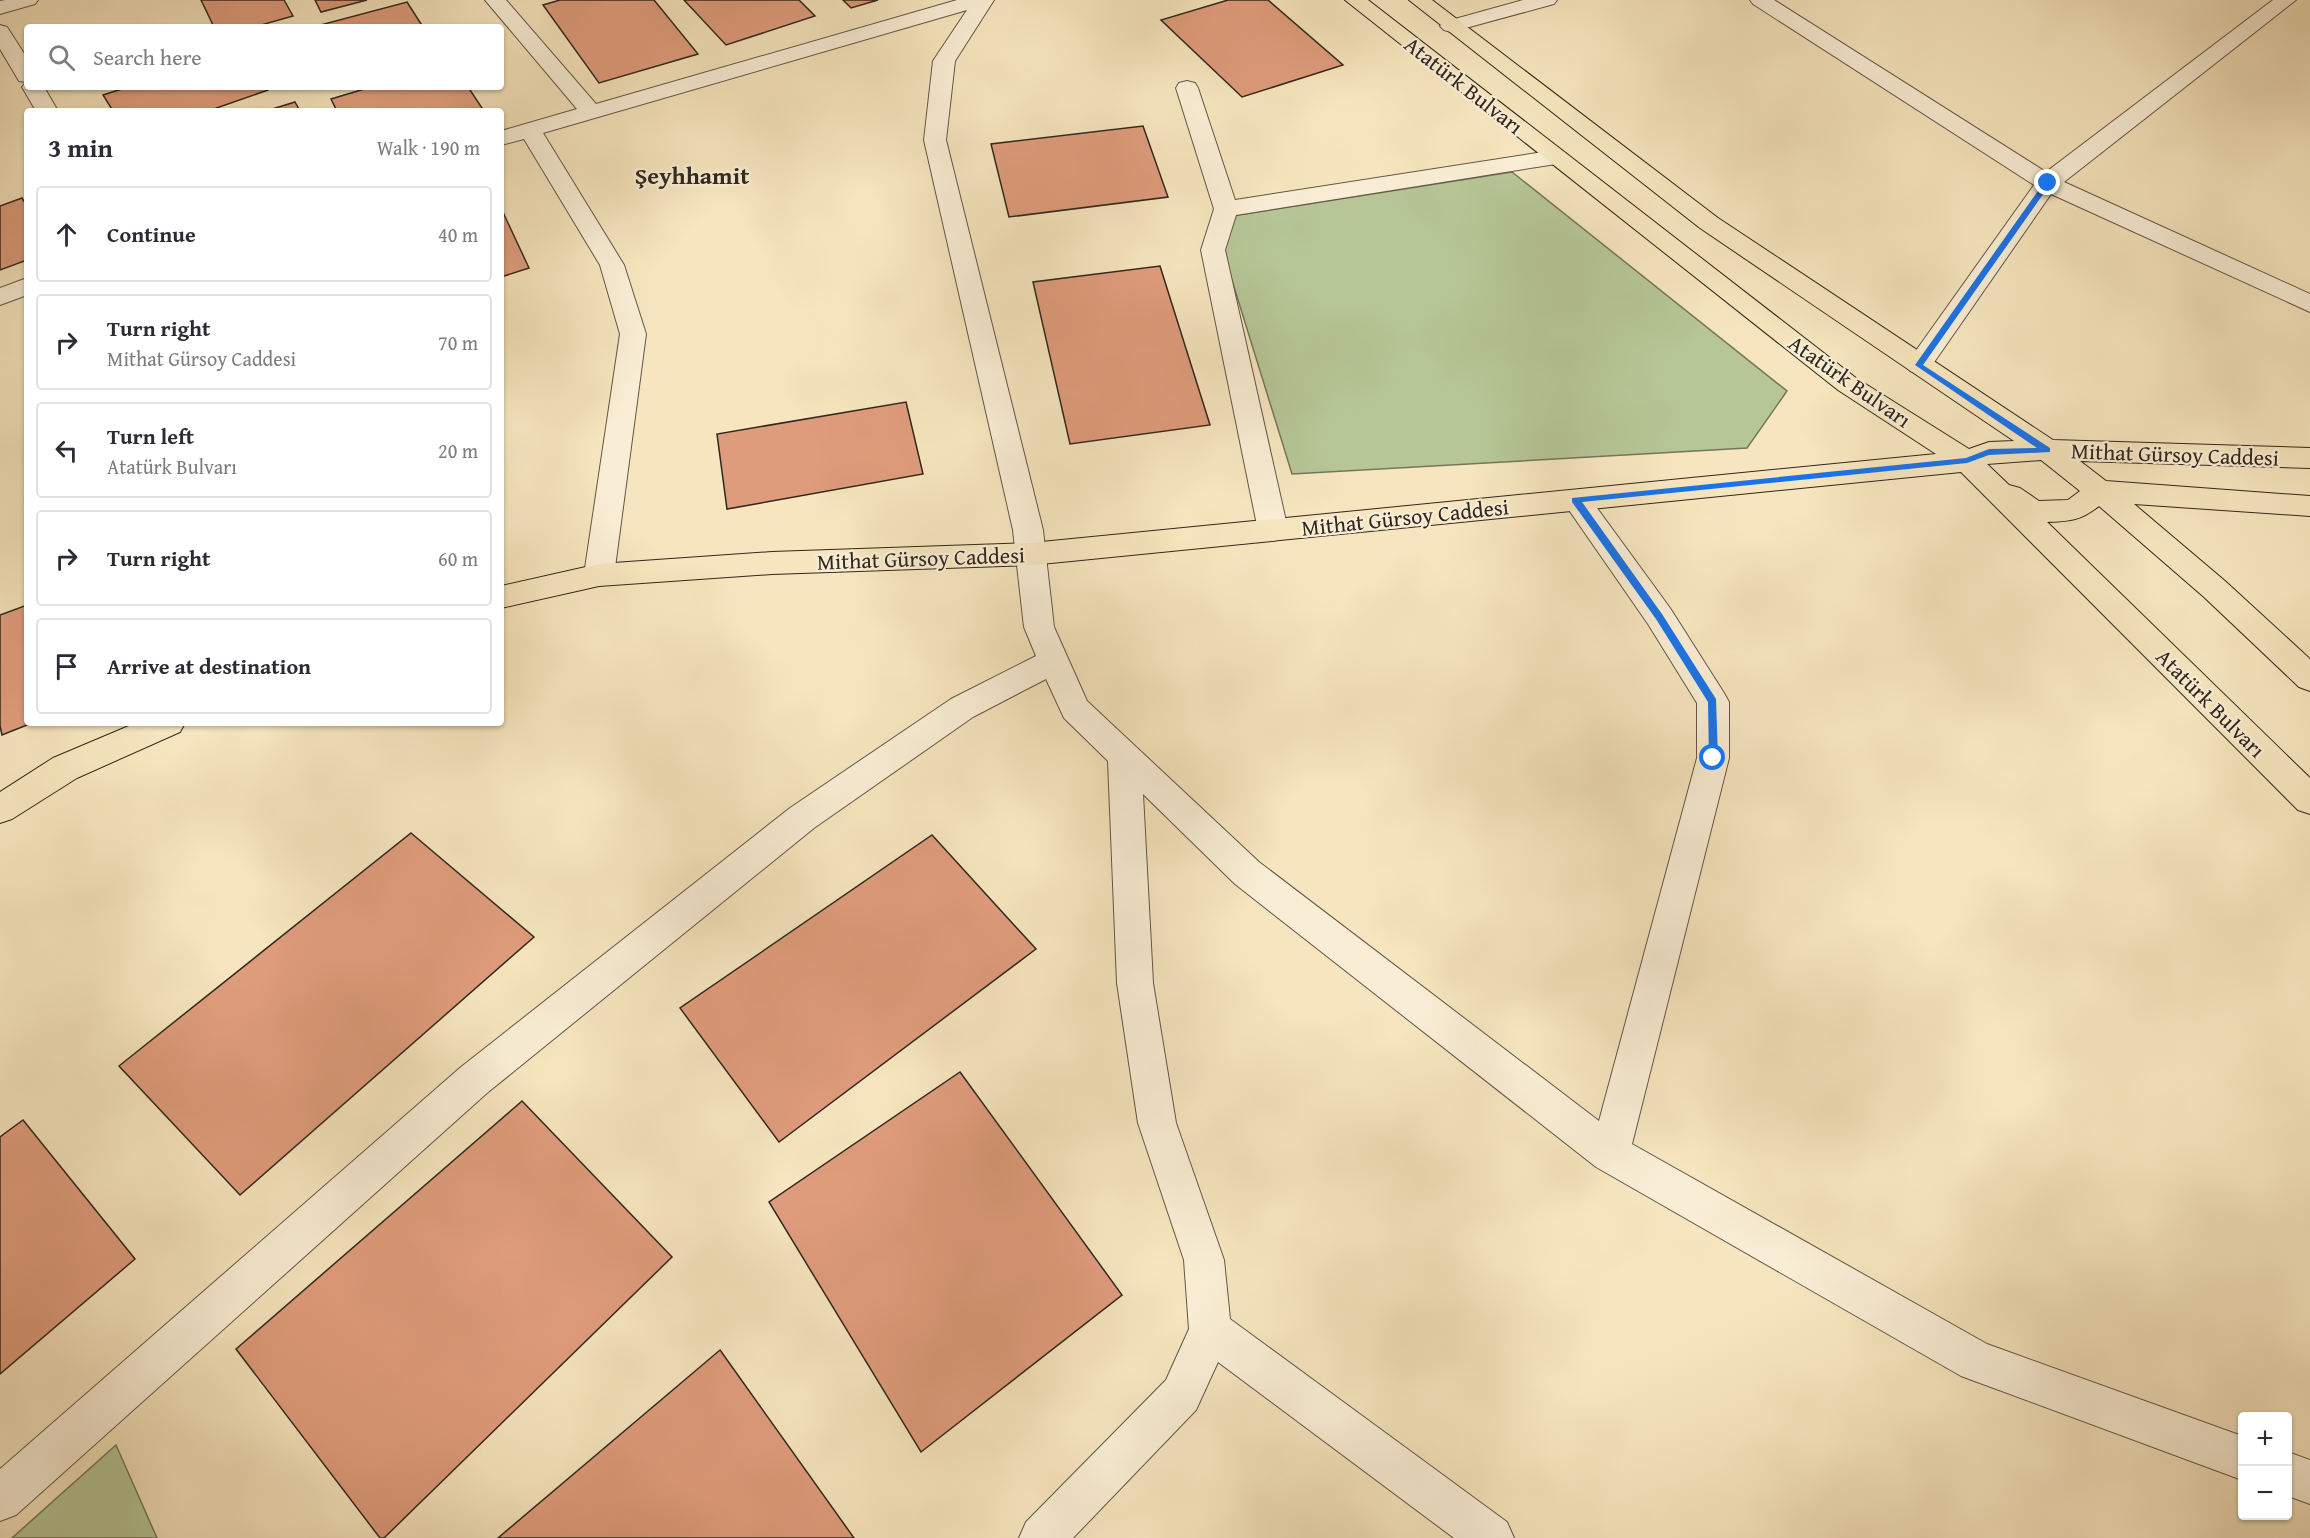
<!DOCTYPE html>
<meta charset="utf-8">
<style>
body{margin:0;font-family:"Gentium Book Plus",serif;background:#f7f7f7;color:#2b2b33}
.controls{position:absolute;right:18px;bottom:18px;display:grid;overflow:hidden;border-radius:6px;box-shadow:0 2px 4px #0004}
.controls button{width:54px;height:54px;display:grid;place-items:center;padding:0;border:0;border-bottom:2px solid #e1e1e2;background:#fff;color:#2b2b33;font:30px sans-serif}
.stop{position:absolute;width:18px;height:18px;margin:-14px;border:4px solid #1a73e8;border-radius:50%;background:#fff}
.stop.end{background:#1a73e8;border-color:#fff;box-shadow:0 2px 6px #0008}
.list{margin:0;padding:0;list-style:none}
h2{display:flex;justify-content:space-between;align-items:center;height:78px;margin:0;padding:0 24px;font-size:26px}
h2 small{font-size:20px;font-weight:400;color:#7c7c81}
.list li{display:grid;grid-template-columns:39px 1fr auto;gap:18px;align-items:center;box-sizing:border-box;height:96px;margin:0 12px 12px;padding:0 12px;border:2px solid #e1e1e2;border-radius:6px}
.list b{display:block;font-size:22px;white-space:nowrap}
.list p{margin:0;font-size:20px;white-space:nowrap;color:#7c7c81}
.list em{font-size:20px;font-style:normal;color:#7c7c81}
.icon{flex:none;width:33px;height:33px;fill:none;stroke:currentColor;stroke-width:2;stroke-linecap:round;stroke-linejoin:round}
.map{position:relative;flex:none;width:2310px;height:1538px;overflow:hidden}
.search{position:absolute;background:#fff;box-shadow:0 2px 4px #0004;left:24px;top:24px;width:480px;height:66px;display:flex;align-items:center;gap:15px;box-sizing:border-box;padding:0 21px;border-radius:6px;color:#7c7c81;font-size:22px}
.panel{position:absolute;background:#fff;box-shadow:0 2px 4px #0004;left:24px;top:108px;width:480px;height:618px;border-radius:6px}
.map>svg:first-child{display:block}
.green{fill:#b6c696;stroke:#74765a;stroke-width:1.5}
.building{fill:#df9c7c;stroke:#31271d;stroke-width:1.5}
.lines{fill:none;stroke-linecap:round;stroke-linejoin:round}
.minor-casing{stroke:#625645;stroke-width:2}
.major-casing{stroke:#31271d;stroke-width:2}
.minor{fill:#f9eed5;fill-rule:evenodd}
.major{fill:#f6e5be;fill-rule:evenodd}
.route{fill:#1a73e8}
.labels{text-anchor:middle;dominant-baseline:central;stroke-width:4.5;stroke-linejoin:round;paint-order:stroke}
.street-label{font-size:22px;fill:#31271d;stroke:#f9eed5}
.far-district-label{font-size:24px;font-weight:bold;fill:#31271d;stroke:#f9eed5}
</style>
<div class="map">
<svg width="2310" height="1538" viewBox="0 0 2310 1538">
<rect width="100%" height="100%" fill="#f6e5be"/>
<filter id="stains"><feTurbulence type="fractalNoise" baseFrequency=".00333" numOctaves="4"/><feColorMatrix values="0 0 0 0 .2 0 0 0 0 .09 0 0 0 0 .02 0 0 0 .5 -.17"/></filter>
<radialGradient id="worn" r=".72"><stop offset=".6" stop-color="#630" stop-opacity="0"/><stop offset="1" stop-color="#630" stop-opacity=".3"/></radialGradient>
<!-- green -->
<g class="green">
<path d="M1512,172L1787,391L1747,448L1292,474L1213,219Z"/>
<path d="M116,1445L157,1538H12Z"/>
</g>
<!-- building -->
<g class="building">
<path d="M201,0H284L293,16L254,27H214Z"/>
<path d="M315,0H367L321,12Z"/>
<path d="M560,0H654L698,54L599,83L543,5Z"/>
<path d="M684,0H799L815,16L726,45Z"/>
<path d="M843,0H878L851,8Z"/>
<path d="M1228,0H1268L1343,65L1242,97L1161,20Z"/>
<path d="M407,2L423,27H313Z"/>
<path d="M128,87H266L268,90L208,111H113L103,95Z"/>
<path d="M371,87H468L484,111H337L331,99Z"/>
<path d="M295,102L300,111H266Z"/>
<path d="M1143,126L1168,197L1009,217L991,144Z"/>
<path d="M22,198L27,206V260L0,270V206Z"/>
<path d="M501,208L529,268L501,277Z"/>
<path d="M1160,266L1210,425L1070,444L1033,282Z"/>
<path d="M906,402L923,474L727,509L717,434Z"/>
<path d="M27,605V723H32L2,735L0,726V615Z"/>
<path d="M411,833L534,937L240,1195L119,1066Z"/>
<path d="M932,835L1036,949L779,1142L680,1008Z"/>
<path d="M960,1072L1122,1295L921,1452L769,1202Z"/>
<path d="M522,1101L672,1257L384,1538H380L236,1349Z"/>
<path d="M23,1120L135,1259L0,1374V1137Z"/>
<path d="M720,1350L854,1538H498Z"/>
</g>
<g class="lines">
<!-- minor casing -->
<g class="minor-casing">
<g id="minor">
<path d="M5,0H38L35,4L0,14V1Z"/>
<path d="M485,0H506L596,104L957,0H994L955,61L946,140L1043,530L1054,627L1087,701L1259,862L1599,1121L1697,758V703L1648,624L1562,500L1566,493L1576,490L1586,493L1670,608L1724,693L1729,702V758L1632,1144L1987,1344L2242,1436V1480L1961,1376L1596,1167L1235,884L1143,794L1153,983L1176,1123L1224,1260L1230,1319L1507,1522L1514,1538H1454L1218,1362L1196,1410L1073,1538H1019L1026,1522L1166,1380L1189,1329L1184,1260L1138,1123L1117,983L1108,761L1064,718L1046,679L973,717L814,828L487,1093L16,1515L0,1521V1469L461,1067L790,808L951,699L1036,656L1024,627L1013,530L924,140L933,61L967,10L543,133L624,265L646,334L614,575L610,583L599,586L588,583L584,575L620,334L600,265L524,139L501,145V131L577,109Z"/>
<path d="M1523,0H1557L1554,4L1451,32L1444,30L1440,26L1444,22Z"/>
<path d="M1750,0H1774L2046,172L2273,0H2296L2064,182L2310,294V312L2051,194L1928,371L1919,374L1910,371L1906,365L1910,359L2034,185L1753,4Z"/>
<path d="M0,25L7,27L27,58V87H44L58,111H36L22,87L26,82L19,81L0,49Z"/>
<path d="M1187,81L1195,83L1198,88L1235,200L1556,150L1564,152L1568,157L1564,162L1556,164L1236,215L1225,250L1288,530L1283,538L1273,541L1263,538L1258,530L1201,250L1214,209L1176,88L1179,83Z"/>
<path d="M27,278V295L0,305V288Z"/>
<path d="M2288,1452L2310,1460V1504L2288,1496Z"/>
</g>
</g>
<!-- major casing -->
<g class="major-casing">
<g id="major">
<path d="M1345,0H1368L1856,378L1969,449L1989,442L2014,441L1700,228L1409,0H1432L1718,218L2053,440L2310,448V468L2080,461L2106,481L2310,496V516L2134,504L2225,581L2310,659V691L2299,687L2204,597L2099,506C2080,521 2070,521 2047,522L2310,778V814L2298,810L1961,472L1031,565L772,574L599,586L501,608V586L599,564L772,552L1031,543L1936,454L1838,390ZM2041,460L2080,491L2068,500L2039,501L2020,488L2009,485L1987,464Z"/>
<path d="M136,723H185L180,732L77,778L12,819L0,823V792L53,758Z"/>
</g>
</g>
<!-- minor -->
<use href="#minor" class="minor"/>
<!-- major -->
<use href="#major" class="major"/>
</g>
<!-- route -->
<path class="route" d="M2045,181L2051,183L1923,365L2050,448V452L1989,455L1967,463L1582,502L1662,614L1716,699L1718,758L1716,761H1709L1708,702L1656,619L1572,502V498L1966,458L1989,449L2037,448L1915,365Z"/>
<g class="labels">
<!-- street labels -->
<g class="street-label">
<text transform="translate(1464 85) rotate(38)">Atatürk Bulvarı</text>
<text transform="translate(1850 381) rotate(35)">Atatürk Bulvarı</text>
<text transform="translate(2175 454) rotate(2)">Mithat Gürsoy Caddesi</text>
<text transform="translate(1405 517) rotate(-6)">Mithat Gürsoy Caddesi</text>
<text transform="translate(921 558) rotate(-2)">Mithat Gürsoy Caddesi</text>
<text transform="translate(2211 703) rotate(45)">Atatürk Bulvarı</text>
</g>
<!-- far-district labels -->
<g class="far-district-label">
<text x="692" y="175">Şeyhhamit</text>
</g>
</g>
<rect width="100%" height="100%" filter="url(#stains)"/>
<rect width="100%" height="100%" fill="url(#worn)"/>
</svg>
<div class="controls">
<button>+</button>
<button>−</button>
</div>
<div class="stop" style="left:1713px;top:758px"></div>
<div class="stop end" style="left:2048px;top:183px"></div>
<div class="search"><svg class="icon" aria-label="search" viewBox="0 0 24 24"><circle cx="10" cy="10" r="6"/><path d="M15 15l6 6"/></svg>Search here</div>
<section class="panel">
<h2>3 min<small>Walk · 190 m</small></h2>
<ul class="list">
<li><svg class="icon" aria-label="ahead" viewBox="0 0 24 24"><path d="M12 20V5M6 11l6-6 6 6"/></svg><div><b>Continue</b></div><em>40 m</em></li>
<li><svg class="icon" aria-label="right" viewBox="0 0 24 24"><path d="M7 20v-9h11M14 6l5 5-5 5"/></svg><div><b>Turn right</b><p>Mithat Gürsoy Caddesi</p></div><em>70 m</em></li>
<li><svg class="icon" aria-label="left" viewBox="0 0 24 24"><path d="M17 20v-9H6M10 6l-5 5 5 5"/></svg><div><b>Turn left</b><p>Atatürk Bulvarı</p></div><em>20 m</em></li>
<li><svg class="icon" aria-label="right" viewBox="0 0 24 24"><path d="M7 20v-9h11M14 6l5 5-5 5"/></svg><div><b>Turn right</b></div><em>60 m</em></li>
<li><svg class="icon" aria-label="arrive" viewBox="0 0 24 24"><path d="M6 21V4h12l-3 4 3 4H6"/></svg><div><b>Arrive at destination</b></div></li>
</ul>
</section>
</div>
